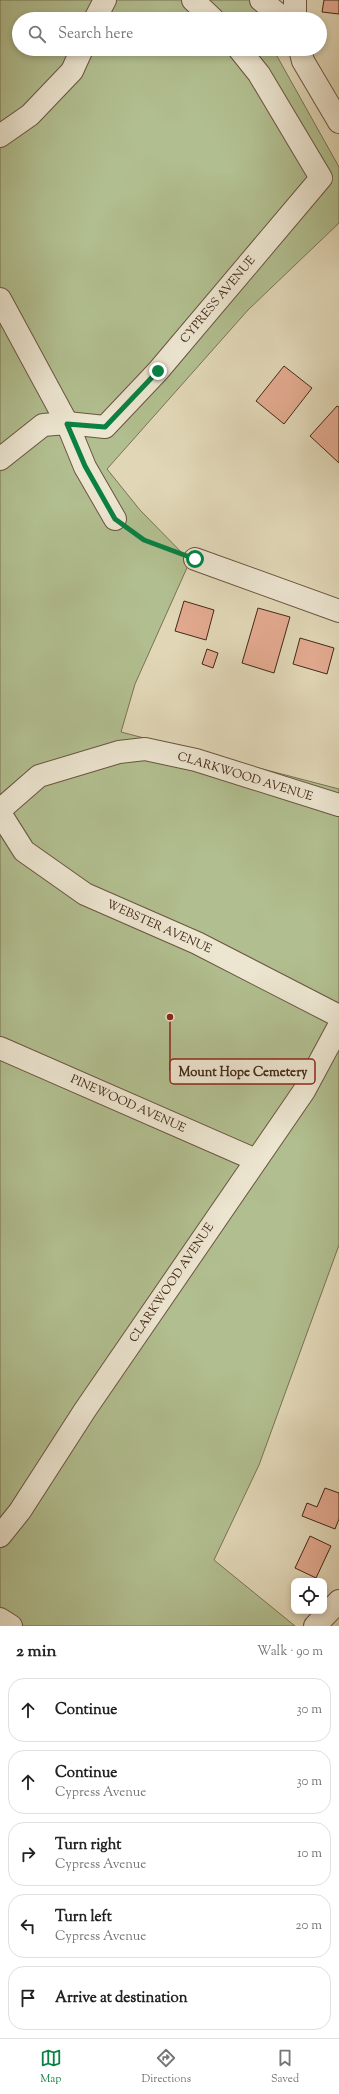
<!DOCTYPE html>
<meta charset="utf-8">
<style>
body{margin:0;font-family:"Sorts Mill Goudy",serif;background:#f2f2f2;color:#222}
.controls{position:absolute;right:12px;bottom:12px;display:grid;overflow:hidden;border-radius:8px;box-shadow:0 2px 6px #0003}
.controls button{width:36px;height:36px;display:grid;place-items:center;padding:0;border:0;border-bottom:1px solid #e0e0e0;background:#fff;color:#222;font:20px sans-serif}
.stop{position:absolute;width:12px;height:12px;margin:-9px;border:3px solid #0b8043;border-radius:50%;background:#fff}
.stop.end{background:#0b8043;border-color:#fff;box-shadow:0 1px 4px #0008}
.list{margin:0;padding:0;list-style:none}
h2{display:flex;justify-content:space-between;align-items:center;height:52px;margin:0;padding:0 16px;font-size:17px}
h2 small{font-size:13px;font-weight:400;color:#767676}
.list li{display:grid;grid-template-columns:26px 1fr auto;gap:12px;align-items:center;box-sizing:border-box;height:64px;margin:0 8px 8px;padding:0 8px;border:1px solid #e0e0e0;border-radius:16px}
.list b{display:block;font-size:15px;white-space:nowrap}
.list p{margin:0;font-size:13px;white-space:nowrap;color:#767676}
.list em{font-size:13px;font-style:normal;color:#767676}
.icon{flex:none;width:22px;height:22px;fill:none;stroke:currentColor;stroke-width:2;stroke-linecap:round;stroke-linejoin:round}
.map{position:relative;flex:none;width:339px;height:1626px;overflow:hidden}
.search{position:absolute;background:#fff;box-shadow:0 2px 6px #0003;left:12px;right:12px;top:12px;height:44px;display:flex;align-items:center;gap:10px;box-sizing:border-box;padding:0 14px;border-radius:22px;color:#767676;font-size:15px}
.sheet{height:412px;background:#fff}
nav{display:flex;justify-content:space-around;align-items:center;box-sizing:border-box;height:56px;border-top:1px solid #e0e0e0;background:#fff;font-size:11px;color:#767676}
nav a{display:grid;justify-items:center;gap:2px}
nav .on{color:#0b8043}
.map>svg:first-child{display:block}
.green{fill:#b1be8f;stroke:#7a7354}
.building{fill:#e3aa90;stroke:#442818}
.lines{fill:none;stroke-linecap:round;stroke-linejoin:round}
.minor-casing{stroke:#6b5440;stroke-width:24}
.path{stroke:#442818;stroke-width:2.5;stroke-dasharray:3 2;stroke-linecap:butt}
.minor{stroke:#ece5d0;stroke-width:22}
.route{stroke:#0b8043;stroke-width:5}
.labels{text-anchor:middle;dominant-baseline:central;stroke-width:3;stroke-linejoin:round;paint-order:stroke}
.street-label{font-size:12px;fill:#442818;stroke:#ece5d0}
.leader{fill:none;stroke:#8f2418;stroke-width:1.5}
.callout-dot{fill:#8f2418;stroke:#ece5d0;stroke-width:1.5}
.callout{fill:#ece5d0;stroke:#8f2418;stroke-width:1.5}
.callout-label{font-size:13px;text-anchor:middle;font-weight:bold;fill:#442818}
</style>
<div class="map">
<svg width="339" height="1626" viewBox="0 0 339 1626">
<rect width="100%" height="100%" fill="#e1d7b7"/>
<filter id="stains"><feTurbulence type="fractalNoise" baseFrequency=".005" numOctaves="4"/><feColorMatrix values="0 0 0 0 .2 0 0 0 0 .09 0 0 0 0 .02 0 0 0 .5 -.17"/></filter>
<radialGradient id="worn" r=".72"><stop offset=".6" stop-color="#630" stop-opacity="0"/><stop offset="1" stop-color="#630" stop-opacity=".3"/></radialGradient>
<!-- green -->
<path class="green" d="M0,0H266L256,19H19V49H273L339,167V223L248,310L107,469L140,510L190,561L135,684L121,732L339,789V1245L259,1465L214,1560L295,1626H0Z"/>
<!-- building -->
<g class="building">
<path d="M324,0H339V14L322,12Z"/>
<path d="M284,366L312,388L284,424L256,401Z"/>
<path d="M337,406L339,407V463L310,436Z"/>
<path d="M184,601L214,610L206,640L175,631Z"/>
<path d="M258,608L290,617L274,673L242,663Z"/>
<path d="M300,638L334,648L327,674L293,664Z"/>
<path d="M207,649L218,653L213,668L202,664Z"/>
<path d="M325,1488L339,1493V1519L335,1529L302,1516L307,1503L317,1507Z"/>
<path d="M310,1536L331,1546L316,1578L295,1568Z"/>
</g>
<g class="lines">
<!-- minor casing -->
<g class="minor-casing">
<g id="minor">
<path d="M193,0L213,19"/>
<path d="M261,0L284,19"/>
<path d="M95,19L105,0"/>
<path d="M295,19V0"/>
<path d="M300,49L303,61L339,122"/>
<path d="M0,136L30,115L72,71L82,49"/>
<path d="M0,299L67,423L85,467L115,519"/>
<path d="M0,459L43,425L67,423L105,427L158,371L321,178L259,74L239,49"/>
<path d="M195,559L339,611"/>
<path d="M0,810L39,776L119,752L145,749L196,760L339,805"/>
<path d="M0,813L24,851L85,894L197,943L339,1016"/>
<path d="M0,1048L256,1160"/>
<path d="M0,1536L20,1511L85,1410L304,1091L339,1026"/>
<path d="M0,1619L11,1626"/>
<path d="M315,1626L339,1601"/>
</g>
</g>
<!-- path -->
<path class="path" d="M133,532L144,540L176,552"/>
<!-- minor -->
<use href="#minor" class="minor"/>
</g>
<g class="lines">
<!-- route -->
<path class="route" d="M158,371L105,427L67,424L85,466L115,519L144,540L195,559"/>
</g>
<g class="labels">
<!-- street labels -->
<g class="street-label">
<text transform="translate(218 300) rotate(-50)">CYPRESS AVENUE</text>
<text transform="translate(245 777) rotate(17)">CLARKWOOD AVENUE</text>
<text transform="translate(159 927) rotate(24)">WEBSTER AVENUE</text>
<text transform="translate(128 1104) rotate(24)">PINEWOOD AVENUE</text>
<text transform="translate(172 1283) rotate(-56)">CLARKWOOD AVENUE</text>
</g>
</g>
<!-- callouts -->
<path class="leader" d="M170 1017L170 1071"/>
<circle class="callout-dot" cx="170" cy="1017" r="4"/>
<rect class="callout" x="170" y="1059" width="145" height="25" rx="4"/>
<g class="callout-label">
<text x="243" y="1076">Mount Hope Cemetery</text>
</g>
<rect width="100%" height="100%" filter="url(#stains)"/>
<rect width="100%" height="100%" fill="url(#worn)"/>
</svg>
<div class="controls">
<button><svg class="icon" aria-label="locate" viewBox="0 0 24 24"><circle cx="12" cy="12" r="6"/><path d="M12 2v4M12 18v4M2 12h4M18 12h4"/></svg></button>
</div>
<div class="stop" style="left:195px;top:559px"></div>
<div class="stop end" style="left:158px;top:371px"></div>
<div class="search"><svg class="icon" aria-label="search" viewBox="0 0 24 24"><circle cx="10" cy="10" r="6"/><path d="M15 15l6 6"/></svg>Search here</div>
</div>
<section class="sheet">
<h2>2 min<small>Walk · 90 m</small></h2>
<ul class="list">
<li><svg class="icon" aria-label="ahead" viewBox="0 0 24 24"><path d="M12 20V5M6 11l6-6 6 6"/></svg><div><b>Continue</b></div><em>30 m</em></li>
<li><svg class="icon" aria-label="ahead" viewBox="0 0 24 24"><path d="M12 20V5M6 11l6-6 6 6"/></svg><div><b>Continue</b><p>Cypress Avenue</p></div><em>30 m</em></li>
<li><svg class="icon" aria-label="right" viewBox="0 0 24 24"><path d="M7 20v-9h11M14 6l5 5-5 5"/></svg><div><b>Turn right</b><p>Cypress Avenue</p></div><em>10 m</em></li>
<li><svg class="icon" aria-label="left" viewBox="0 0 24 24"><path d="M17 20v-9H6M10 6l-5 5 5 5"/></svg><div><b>Turn left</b><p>Cypress Avenue</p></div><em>20 m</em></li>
<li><svg class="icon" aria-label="arrive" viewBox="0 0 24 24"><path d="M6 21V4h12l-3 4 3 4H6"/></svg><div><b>Arrive at destination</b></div></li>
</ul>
</section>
<nav>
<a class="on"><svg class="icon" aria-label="map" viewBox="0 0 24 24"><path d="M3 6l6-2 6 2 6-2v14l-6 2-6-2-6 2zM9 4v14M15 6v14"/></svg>Map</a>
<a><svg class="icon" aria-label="directions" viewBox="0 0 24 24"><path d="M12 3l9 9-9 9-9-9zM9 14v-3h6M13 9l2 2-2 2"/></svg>Directions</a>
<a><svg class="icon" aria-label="saved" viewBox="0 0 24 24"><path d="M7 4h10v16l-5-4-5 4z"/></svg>Saved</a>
</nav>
